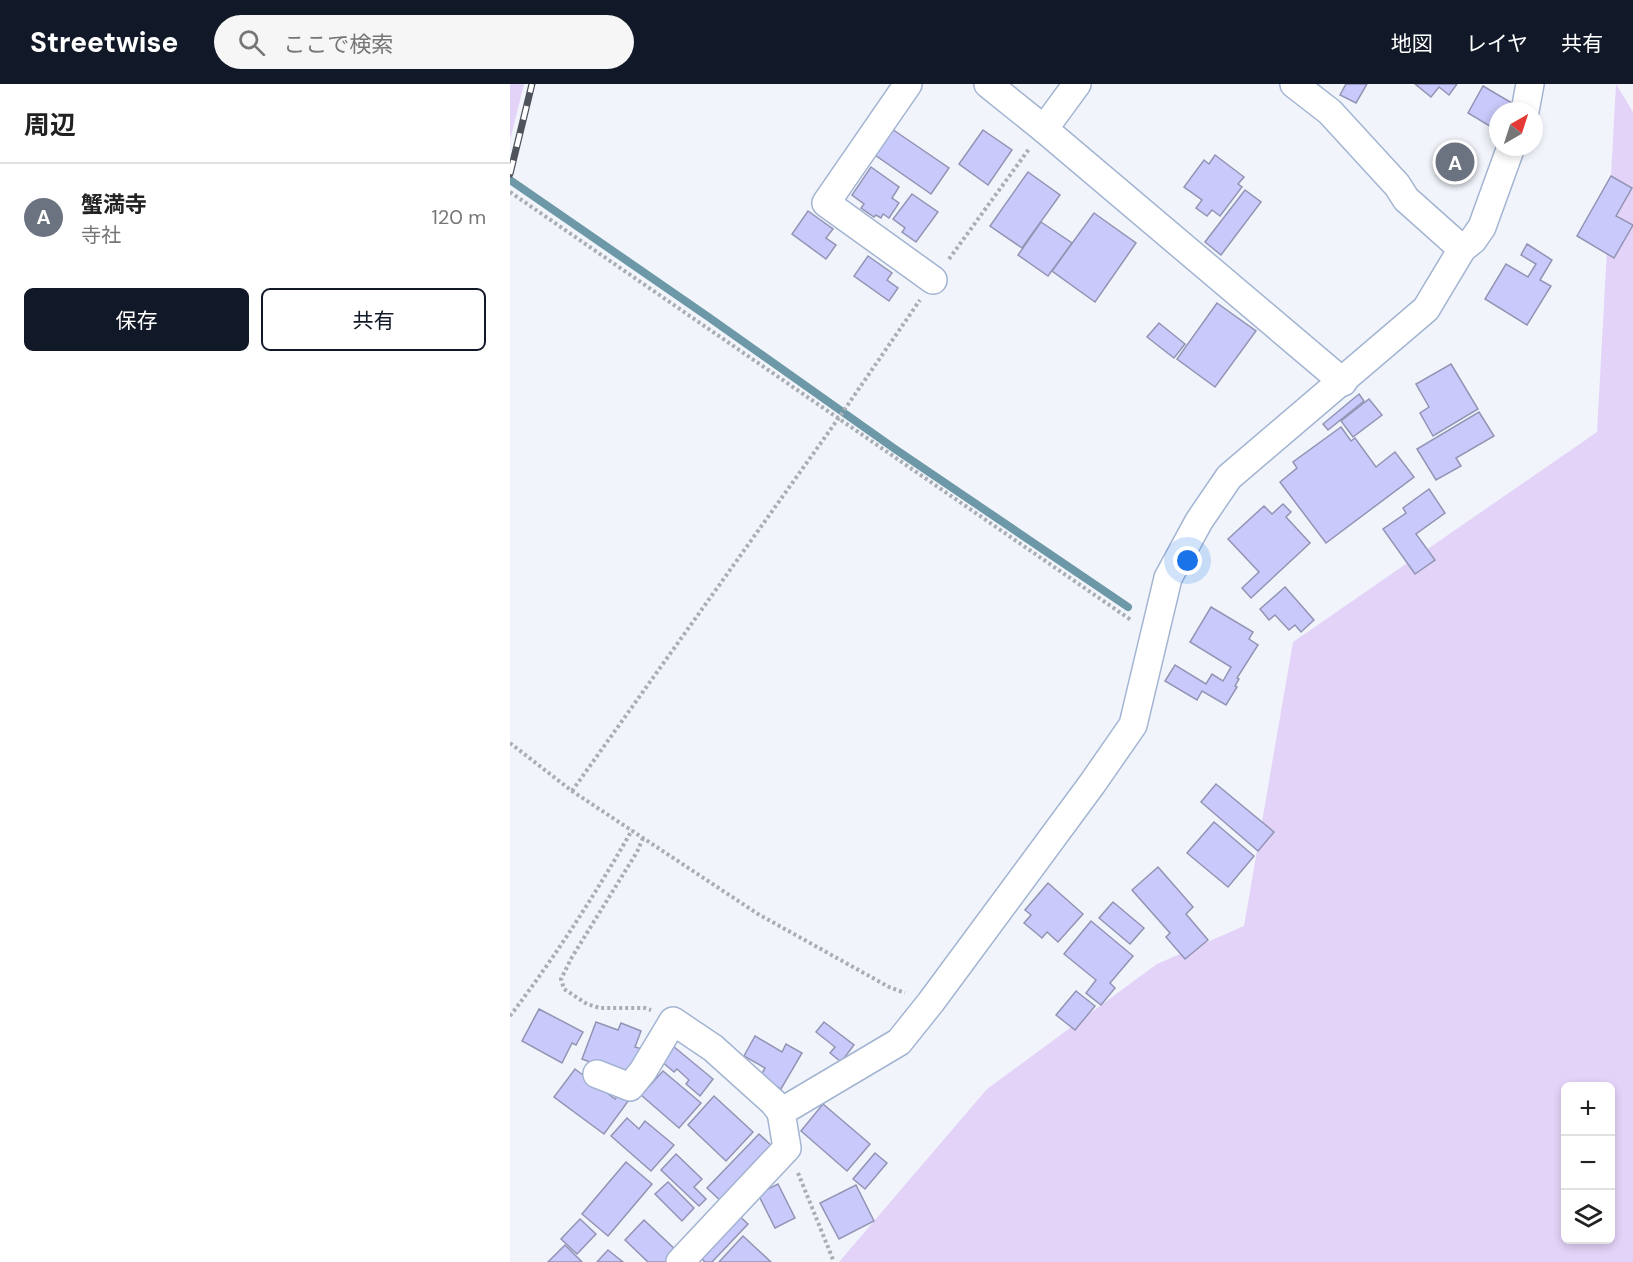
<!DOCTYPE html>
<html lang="ja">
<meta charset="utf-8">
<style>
body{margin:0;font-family:"DM Sans","Noto Sans JP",sans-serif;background:#f6f6f6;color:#222}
.controls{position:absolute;right:18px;bottom:18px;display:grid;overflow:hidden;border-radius:9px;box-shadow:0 3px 9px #0003}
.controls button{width:54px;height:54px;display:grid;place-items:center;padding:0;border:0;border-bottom:2px solid #e0e0e0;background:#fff;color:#222;font:30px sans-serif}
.compass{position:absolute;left:979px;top:18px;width:54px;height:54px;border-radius:50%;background:#fff;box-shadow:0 3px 9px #0003;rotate:39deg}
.you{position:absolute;left:678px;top:477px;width:21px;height:21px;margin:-15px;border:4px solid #fff;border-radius:50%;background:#1a73e8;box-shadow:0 0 0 9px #1a73e833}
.badge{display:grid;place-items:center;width:39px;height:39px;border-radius:50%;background:#111827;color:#fff;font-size:20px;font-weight:700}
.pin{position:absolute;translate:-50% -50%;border:3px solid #fff;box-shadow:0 2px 6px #0006}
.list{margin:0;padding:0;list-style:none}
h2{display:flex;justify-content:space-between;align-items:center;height:78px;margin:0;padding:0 24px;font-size:26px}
h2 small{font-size:20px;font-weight:400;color:#767676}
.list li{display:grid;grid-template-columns:39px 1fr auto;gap:18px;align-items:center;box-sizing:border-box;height:108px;padding:0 24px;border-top:2px solid #e0e0e0}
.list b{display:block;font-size:22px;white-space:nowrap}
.list p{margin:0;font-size:20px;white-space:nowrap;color:#767676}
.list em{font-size:20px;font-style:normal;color:#767676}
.actions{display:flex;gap:12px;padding:18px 24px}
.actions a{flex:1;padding:14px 0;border:2px solid #111827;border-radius:9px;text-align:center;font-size:21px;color:#111827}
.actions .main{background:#111827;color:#fff}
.icon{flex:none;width:33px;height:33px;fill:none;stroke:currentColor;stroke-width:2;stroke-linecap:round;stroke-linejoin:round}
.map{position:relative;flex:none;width:1123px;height:1178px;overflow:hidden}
header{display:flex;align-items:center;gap:36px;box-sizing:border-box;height:84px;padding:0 30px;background:#111827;color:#fff}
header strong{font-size:28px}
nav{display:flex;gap:33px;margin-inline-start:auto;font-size:21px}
.search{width:420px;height:54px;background:#f6f6f6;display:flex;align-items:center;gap:15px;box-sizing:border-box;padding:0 21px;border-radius:33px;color:#767676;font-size:22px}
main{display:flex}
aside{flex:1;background:#fff}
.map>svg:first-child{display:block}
.green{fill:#e3d3f8;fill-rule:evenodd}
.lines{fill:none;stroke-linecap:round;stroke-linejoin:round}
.stream{stroke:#6c98a8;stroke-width:8}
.building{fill:#c9cafb;stroke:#9394b4;stroke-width:1.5}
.minor-casing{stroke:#a3b4d2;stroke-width:30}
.path{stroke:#a9aeb5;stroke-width:4;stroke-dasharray:3 3;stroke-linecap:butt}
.minor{stroke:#fff;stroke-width:27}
.rail-casing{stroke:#4e535c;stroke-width:7}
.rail{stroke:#fff;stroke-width:4.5;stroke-dasharray:14;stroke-linecap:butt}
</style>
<header>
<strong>Streetwise</strong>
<div class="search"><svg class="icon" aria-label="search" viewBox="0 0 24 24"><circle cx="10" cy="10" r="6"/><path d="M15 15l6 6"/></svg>ここで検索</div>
<nav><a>地図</a><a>レイヤ</a><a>共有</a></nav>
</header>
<main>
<aside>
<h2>周辺<small></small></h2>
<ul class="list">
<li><span class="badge" style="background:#6b7280">A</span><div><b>蟹満寺</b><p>寺社</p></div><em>120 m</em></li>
</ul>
<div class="actions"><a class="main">保存</a><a>共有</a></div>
</aside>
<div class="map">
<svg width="1123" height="1178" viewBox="0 0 1123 1178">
<rect width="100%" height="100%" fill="#f1f5fb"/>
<!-- green -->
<g class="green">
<path d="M0,0H14L0,56Z"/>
<path d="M1106,0L1123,28V1178H329L477,1005L647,880L734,842L783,558L1087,348ZM1056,1002H1100V1156H1056Z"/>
</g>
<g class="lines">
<!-- stream -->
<path class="stream" d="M0,96L197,232L385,365L618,523"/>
</g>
<!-- building -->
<g class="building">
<path d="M836,0H857L846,19L830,11Z"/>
<path d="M905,0H947L939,11L929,3L921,13Z"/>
<path d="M973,2L1007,22L1004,27H988V47L958,29Z"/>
<path d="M382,45L439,84L421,110L365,71Z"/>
<path d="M473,46L502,66L478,101L449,80Z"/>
<path d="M705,71L734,93L728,100L732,103L710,132L702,126L697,132L686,124L692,116L674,103L694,76L699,80Z"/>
<path d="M361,83L389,103L382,114L389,119L379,134L373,130L371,134L366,131L364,133L351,124L354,120L342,111Z"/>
<path d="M518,88L550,111L512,164L480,142Z"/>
<path d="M1101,92L1122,104L1106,132L1123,141L1104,174L1067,152Z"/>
<path d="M735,106L751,118L711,171L695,158Z"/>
<path d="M402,110L428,128L406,158L392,148L395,144L383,135Z"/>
<path d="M298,127L323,145L316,154L326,161L316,175L282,150Z"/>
<path d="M584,129L626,159L585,218L542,187Z"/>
<path d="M531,138L562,159L538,192L508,171Z"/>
<path d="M1017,160L1042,176L1030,196L1041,202L1017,241L975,215L996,180L1018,193L1026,180L1011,171Z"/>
<path d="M358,172L382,189L377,196L388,204L379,217L344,192Z"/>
<path d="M707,219L746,247L705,303L667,275Z"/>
<path d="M649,239L675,260L664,274L637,253Z"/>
<path d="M941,280L968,325L923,352L910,329L919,323L906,300Z"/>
<path d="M849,310L854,317L818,346L813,340Z"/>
<path d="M859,315L872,331L843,353L831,337Z"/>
<path d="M969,328L984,352L946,374L951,382L926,396L907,365Z"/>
<path d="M831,343L841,357L845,354L866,383L885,368L904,393L816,459L770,398L787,384L783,378Z"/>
<path d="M919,405L935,429L906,450L925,476L905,490L873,445L896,429L893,424Z"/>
<path d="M773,420L781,428L776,433L800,459L741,514L732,504L749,488L718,455L754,422L762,430Z"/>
<path d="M775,503L804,536L791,548L785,541L779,546L765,531L759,536L750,525Z"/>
<path d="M701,523L743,548L739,555L748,561L727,594L729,595L725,602L727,603L716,621L692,607L687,616L655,597L665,581L696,600L702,590L713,597L721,583L680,558Z"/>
<path d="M706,700L764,748L748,767L691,718Z"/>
<path d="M704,738L744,772L718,803L677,769Z"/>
<path d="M648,783L683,823L676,830L698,856L675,875L656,853L660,849L622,806Z"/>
<path d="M538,799L573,830L548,858L537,848L532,854L514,839L521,831L515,826Z"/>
<path d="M603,818L634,844L620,860L589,834Z"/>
<path d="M581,837L623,872L600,899L605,904L591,921L576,909L586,896L554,870Z"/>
<path d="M566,907L585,922L565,946L546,931Z"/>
<path d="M29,925L73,948L66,961L62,959L52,979L12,957Z"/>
<path d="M86,938L108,946L111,939L131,947L125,963L132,965L117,992L72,975Z"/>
<path d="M314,938L344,961L331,978L320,969L325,963L306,948Z"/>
<path d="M245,952L272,968L276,960L292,969L271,1005L250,993L255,984L234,972Z"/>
<path d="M163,962L203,995L190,1012L176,1000L179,996L167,985L164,988L151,977Z"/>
<path d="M65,985L105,1015L110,1009L119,1016L94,1050L44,1013Z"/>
<path d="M153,987L191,1019L169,1044L131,1011Z"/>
<path d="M204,1012L243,1048L216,1077L178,1041Z"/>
<path d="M313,1020L360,1060L337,1087L291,1047Z"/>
<path d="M117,1034L129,1045L135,1037L164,1061L141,1087L101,1052Z"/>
<path d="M249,1050L265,1065L213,1119L197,1104Z"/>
<path d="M365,1069L377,1079L355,1105L343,1095Z"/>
<path d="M166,1070L192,1095L184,1103L196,1115L189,1122L151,1086Z"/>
<path d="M116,1078L142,1100L98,1152L72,1130Z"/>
<path d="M158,1098L184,1124L172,1137L145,1110Z"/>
<path d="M268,1100L285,1134L265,1144L248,1110Z"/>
<path d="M346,1101L364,1137L329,1155L310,1119Z"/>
<path d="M227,1130L238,1140L202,1178H195L188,1171Z"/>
<path d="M70,1135L86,1150L67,1170L51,1155Z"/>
<path d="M134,1136L168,1168L159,1178H138L115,1156Z"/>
<path d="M233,1152L261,1178H209Z"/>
<path d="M55,1161L72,1178H38Z"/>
<path d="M98,1166L113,1178H87Z"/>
</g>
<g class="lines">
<!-- minor casing -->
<g class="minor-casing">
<g id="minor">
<path d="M398,0L316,119L423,196"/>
<path d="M478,0L534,45L833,298"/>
<path d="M784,0L820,28L887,101L896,115L952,165"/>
<path d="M1015,27L1020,0"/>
<path d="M534,45L567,0"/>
<path d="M87,990L120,1003L133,987L163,937L203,964L263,1018L271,1028"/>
<path d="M170,1178L277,1064L271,1028L389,958L421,918L582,700L623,641L658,494L689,437L719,393L916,225L952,165L963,156L972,143L1001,63"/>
</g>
</g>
<!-- path -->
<g class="path">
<path d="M0,108L621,536"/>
<path d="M439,175L519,65"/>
<path d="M0,659L62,707L248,830L379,903L395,909"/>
<path d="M62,707L328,335L410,216"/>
<path d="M133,754L127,768L62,873L51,895L54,905L77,920L90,924H135L141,926"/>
<path d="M0,932C45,873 85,811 122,746"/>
<path d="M288,1089L324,1178"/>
</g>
<!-- minor -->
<use href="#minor" class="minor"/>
<!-- rail casing -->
<g class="rail-casing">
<path id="rail" d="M0,90L22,0"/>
</g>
<!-- rail -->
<use href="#rail" class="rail"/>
</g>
</svg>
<div class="controls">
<button>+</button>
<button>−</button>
<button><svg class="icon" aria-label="layers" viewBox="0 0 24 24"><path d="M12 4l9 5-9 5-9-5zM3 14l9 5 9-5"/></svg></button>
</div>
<svg class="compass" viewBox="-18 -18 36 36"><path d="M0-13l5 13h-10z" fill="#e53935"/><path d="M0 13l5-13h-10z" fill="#767676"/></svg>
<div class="you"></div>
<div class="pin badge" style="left:945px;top:78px;background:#6b7280">A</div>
</div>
</main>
